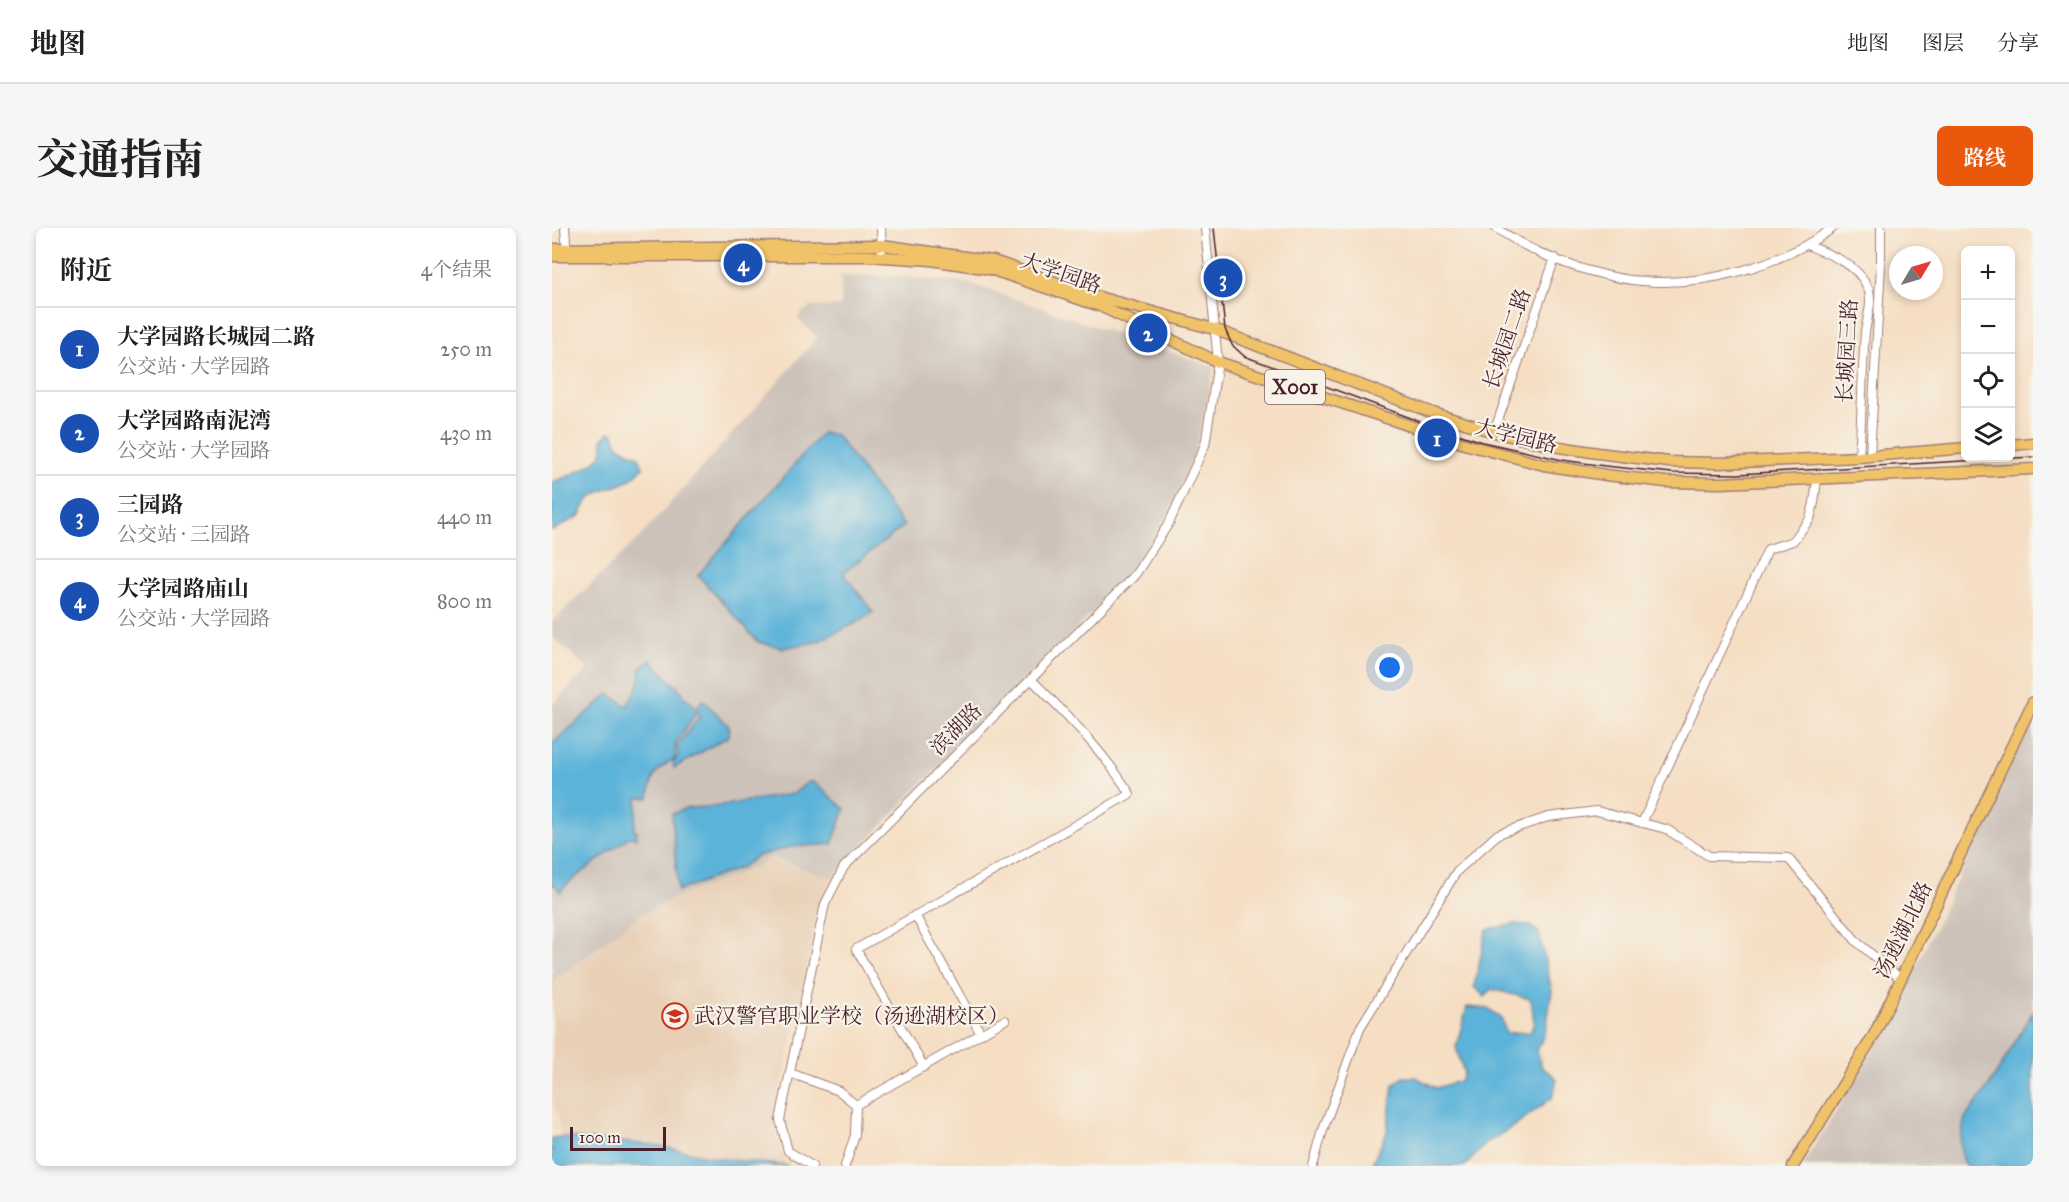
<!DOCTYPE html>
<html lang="zh">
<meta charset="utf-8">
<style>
body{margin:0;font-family:"IM FELL Great Primer","Noto Serif SC",serif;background:#f6f6f6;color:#222}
.controls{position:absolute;right:18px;top:18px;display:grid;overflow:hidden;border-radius:9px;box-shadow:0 3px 9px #0003}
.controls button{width:54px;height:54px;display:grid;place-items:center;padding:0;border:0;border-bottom:2px solid #e0e0e0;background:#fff;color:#222;font:30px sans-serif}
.compass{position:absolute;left:1337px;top:18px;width:54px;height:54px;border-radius:50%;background:#fff;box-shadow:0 3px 9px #0003;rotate:52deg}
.scale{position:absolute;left:18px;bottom:15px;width:96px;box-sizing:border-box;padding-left:6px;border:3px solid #4a1f2b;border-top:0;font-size:16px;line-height:21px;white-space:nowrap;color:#4a1f2b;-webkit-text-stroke:4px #f7f3e8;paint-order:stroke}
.you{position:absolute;left:838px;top:440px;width:21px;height:21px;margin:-15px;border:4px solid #fff;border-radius:50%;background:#1a73e8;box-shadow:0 0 0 9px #1a73e833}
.badge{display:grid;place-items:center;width:39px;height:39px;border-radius:50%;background:#ea580c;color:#fff;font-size:20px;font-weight:700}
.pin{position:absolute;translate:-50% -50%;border:3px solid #fff;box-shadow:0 2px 6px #0006}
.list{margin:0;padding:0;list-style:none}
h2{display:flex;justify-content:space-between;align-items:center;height:78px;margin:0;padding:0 24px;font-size:26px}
h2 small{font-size:20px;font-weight:400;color:#767676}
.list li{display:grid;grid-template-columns:39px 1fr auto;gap:18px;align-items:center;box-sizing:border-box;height:84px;padding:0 24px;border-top:2px solid #e0e0e0}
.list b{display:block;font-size:22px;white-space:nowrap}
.list p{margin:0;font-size:20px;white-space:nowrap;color:#767676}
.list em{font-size:20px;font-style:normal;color:#767676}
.icon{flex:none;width:33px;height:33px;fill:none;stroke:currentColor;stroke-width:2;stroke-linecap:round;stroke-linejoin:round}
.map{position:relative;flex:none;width:1481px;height:938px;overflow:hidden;border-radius:9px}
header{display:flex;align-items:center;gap:36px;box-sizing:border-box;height:84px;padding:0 30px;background:#fff;border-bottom:2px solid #e0e0e0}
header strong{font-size:28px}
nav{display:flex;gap:33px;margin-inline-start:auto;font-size:21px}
.intro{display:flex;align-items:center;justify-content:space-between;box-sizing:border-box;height:144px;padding:0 36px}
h1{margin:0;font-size:42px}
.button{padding:15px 27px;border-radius:9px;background:#ea580c;color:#fff;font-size:21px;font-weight:700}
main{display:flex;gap:36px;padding:0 36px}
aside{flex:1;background:#fff;border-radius:9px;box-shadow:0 3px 9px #0003}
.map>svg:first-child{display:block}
.built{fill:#e8cfb5}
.industrial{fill:#cdc2b9}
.water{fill:#5cb3d9;stroke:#536982;stroke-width:1.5}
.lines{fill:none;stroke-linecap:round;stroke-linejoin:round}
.minor-casing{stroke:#a07e77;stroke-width:10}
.major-casing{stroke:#a07e77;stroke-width:13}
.minor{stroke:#fff;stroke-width:8}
.major{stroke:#f1c369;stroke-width:10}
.tram{stroke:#4a1f2b;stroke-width:1.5}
.labels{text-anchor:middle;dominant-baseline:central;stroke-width:4.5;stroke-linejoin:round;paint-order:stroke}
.shield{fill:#f7f3e8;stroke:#7e5f64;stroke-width:1.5}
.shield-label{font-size:20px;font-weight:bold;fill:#4a1f2b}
.street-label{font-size:21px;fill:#4a1f2b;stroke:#f7f3e8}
.poi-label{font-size:21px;fill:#4a1f2b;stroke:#f7f3e8;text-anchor:start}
</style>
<header>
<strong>地图</strong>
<nav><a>地图</a><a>图层</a><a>分享</a></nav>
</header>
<div class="intro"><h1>交通指南</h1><a class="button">路线</a></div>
<main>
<aside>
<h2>附近<small>4个结果</small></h2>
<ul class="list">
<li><span class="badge" style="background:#1a4fb4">1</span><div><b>大学园路长城园二路</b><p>公交站 · 大学园路</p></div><em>250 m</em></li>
<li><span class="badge" style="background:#1a4fb4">2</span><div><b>大学园路南泥湾</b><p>公交站 · 大学园路</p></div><em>430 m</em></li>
<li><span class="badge" style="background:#1a4fb4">3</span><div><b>三园路</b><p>公交站 · 三园路</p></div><em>440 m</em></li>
<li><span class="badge" style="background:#1a4fb4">4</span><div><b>大学园路庙山</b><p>公交站 · 大学园路</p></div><em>800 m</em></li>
</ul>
</aside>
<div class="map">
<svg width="1481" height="938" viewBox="0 0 1481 938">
<rect width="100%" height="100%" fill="#f7f3e8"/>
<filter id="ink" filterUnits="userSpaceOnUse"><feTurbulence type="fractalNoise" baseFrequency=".0167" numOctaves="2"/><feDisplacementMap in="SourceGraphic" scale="12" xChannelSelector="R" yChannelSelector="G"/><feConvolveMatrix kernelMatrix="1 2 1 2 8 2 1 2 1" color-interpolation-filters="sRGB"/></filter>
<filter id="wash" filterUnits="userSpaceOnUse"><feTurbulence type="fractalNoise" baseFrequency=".008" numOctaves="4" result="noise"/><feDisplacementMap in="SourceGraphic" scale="24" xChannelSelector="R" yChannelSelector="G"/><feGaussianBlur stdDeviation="1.35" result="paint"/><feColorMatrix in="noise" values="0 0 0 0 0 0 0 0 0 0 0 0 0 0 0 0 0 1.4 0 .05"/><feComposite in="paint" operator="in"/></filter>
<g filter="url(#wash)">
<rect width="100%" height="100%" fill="#f5dec3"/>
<!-- built -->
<path class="built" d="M218,629L280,650L264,685L258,727L223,887L225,910L235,937L166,930L102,917L9,909L6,886L0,877V754L87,688L117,672L197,642Z"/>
<!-- industrial -->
<g class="industrial">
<path d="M289,48H345L416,55L662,139L643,226L616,287L572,353L375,550L280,650L218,629L197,642L117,672L87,688L0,754V477L36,441L0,408V394L89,308L266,109L246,91L249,85L258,79L289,78Z"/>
<path d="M1481,490V784L1436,860L1413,890L1410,931L1413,938H1250L1314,835L1356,757Z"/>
</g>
<!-- water -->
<g class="water">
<path d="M57,204L62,206C67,225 74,220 87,229L91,239C87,244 82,249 77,252C58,264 36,260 29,287L0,303V254C13,250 49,236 51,221C52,218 50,215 50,212Z"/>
<path d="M270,205L284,207L352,298L291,345L321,384L304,395L264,414L231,420L206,414L146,347Z"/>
<path d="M98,432L131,465L130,467L143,478L144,485L123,516V530C104,542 99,547 97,570L86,569L82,602L85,603V610L77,609L15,656L8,664L2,656L0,657V516L57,466L75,478L87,457L89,441Z"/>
<path d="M151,472L177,498V508L122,540L121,535L126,528L125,518L147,489L146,477Z"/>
<path d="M256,554H261L293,581L280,616L239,619L205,628L190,639L126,663L120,586L135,580L158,579L241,566Z"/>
<path d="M963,696L979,698L987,705L1000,763L994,802L985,823L990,840L1000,846L1005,852L1000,870L962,898L936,914L913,938H819L835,904L841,857L852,849H864L884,860L908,853L912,845L904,819L915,779L937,781L949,790L954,805L979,804L982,794L979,771L939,761L933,769L922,759L934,704L938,701Z"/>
<path d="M1481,784V938H1413L1410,931L1408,913L1413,890L1436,860Z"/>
<path d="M9,909L102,917L166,930L236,938H0V910Z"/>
</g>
</g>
<g filter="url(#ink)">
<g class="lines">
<!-- minor casing -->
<g class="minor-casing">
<g id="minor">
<path d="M13,0L15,26"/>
<path d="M329,0L330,29"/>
<path d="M944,0C957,8 970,17 984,23C1012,37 1059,51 1090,53C1153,59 1229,37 1281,0"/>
<path d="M1255,17C1277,26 1304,35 1315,58C1322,72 1315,89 1313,104C1310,145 1310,187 1307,229"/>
<path d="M942,204L1003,30"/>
<path d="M1318,228L1329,37V0"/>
<path d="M1090,595L1216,321L1241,313L1258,291L1262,275L1265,252"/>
<path d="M363,687L429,806"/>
<path d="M372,839L304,721L578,566C551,523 515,487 479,451"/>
<path d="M238,845L287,863L304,877"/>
<path d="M304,877L453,792"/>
<path d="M260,938L236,923L228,892L273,676L292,639L583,347L617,295L653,217L666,134L653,0"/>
<path d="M293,938L303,907L304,877"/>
<path d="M761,938L771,902L808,800L905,643L946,606L996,589L1045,583L1114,601L1157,628L1236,630L1305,714L1349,751"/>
</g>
</g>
<!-- major casing -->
<g class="major-casing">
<g id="major">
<path d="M0,21L330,17L441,33L550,70L662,101L881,185L942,204L1001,218L1046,225L1117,234L1167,235L1307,229L1414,220"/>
<path d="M0,28H316L379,32L438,41L548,78L666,134L916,217L992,237L1054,247L1114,254L1169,255L1481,241"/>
<path d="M1458,217L1481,215"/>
<path d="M1241,938L1322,807L1481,474"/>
</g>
</g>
<!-- minor -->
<use href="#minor" class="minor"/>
<!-- major -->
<use href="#major" class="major"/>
<!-- tram -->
<path class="tram" d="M662,0L673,101L680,117L692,128L875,196L931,214L1010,232L1053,238L1120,245L1185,246L1481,229"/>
</g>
</g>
<!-- icons -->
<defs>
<g id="university-ring" transform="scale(1.35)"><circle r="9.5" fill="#f7f3e8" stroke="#c8321e" stroke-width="1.5"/><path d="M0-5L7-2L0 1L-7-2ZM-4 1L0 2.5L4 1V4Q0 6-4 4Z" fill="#c8321e"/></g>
</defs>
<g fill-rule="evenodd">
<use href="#university-ring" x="123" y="788"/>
</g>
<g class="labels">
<!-- shield labels -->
<rect class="shield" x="713" y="142" width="60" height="34" rx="4.5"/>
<g class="shield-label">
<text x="743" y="159">X001</text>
</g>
<!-- street labels -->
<g class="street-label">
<text transform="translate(509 45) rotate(19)">大学园路</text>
<text transform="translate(955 111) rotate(-71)">长城园二路</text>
<text transform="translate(1295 123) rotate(-87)">长城园三路</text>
<text transform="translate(964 208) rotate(14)">大学园路</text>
<text transform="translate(404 501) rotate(-45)">滨湖路</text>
<text transform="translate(1351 702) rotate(-64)">汤逊湖北路</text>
</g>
<!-- poi labels -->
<g class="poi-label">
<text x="142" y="788">武汉警官职业学校（汤逊湖校区）</text>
</g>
</g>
</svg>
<div class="controls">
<button>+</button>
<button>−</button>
<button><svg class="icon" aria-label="locate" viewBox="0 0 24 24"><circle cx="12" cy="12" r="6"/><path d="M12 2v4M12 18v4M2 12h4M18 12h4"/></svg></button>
<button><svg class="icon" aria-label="layers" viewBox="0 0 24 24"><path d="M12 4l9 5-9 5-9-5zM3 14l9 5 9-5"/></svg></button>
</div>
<svg class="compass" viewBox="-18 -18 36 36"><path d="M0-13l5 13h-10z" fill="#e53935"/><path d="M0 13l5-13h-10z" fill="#767676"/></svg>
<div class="scale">100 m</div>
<div class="you"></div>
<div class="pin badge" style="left:885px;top:210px;background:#1a4fb4">1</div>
<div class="pin badge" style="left:596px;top:105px;background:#1a4fb4">2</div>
<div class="pin badge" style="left:671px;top:50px;background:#1a4fb4">3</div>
<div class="pin badge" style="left:191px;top:35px;background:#1a4fb4">4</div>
</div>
</main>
